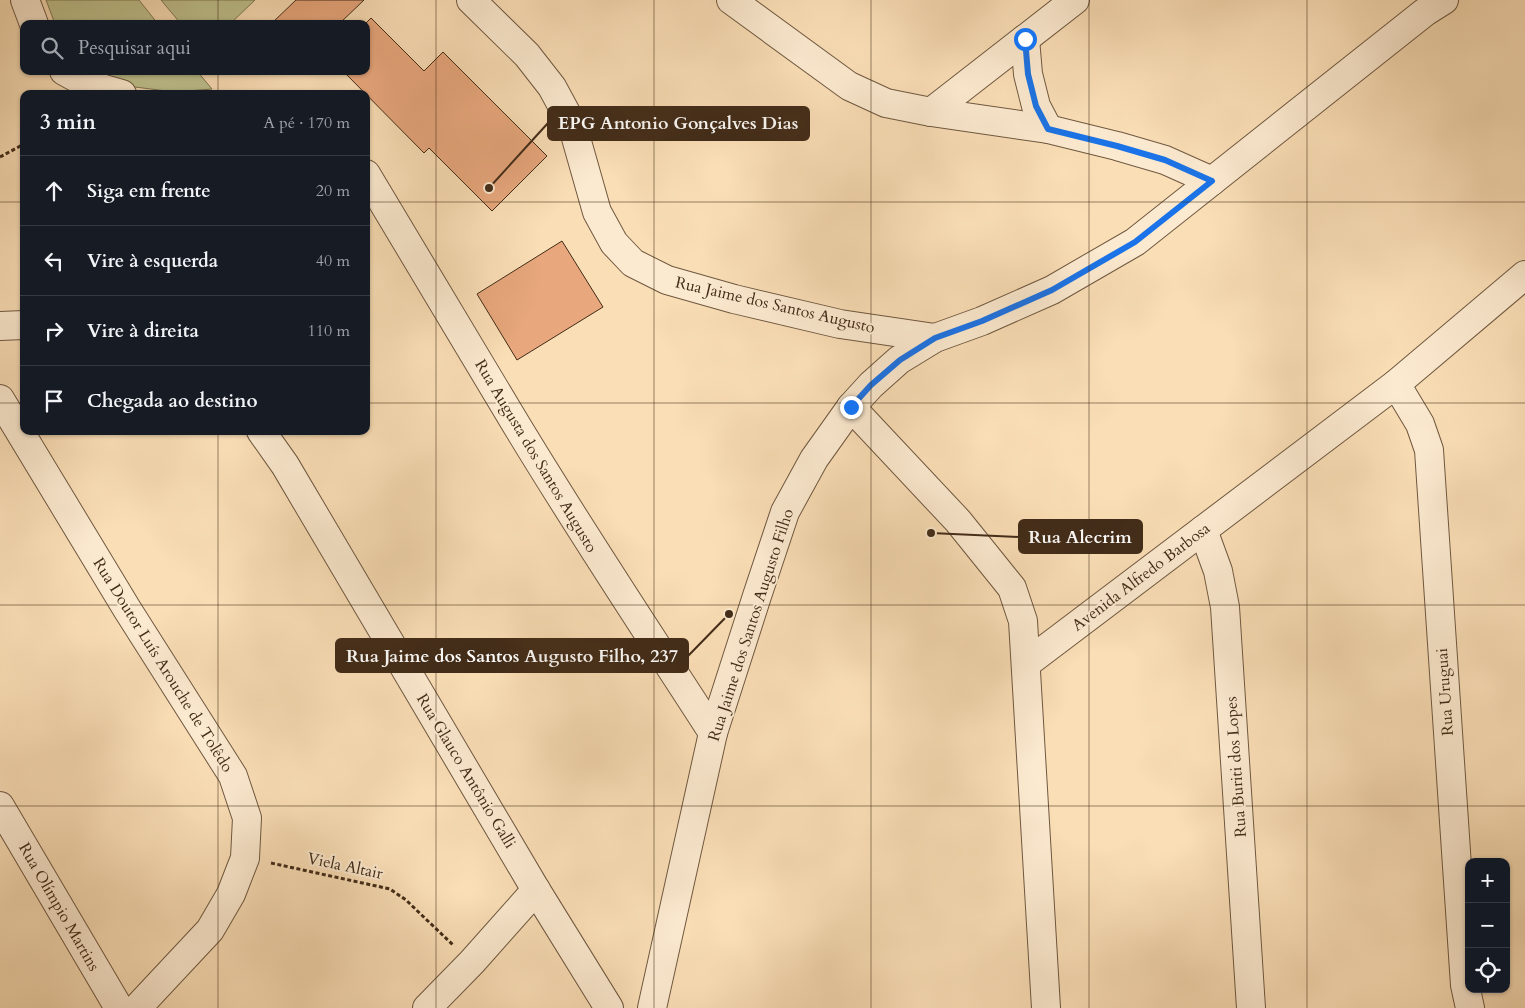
<!DOCTYPE html>
<html lang="pt">
<meta charset="utf-8">
<style>
body{margin:0;font-family:Cardo,serif;background:#242831;color:#f1f3f6}
.controls{position:absolute;right:15px;bottom:15px;display:grid;overflow:hidden;border-radius:10px;box-shadow:0 1px 4px #0004}
.controls button{width:45px;height:45px;display:grid;place-items:center;padding:0;border:0;border-bottom:1px solid #363941;background:#171b24;color:#f1f3f6;font:25px sans-serif}
.stop{position:absolute;width:15px;height:15px;margin:-11px;border:4px solid #1a73e8;border-radius:50%;background:#fff}
.stop.end{background:#1a73e8;border-color:#fff;box-shadow:0 1px 5px #0008}
.list{margin:0;padding:0;list-style:none}
h2{display:flex;justify-content:space-between;align-items:center;height:65px;margin:0;padding:0 20px;font-size:21px}
h2 small{font-size:16px;font-weight:400;color:#9ea1a6}
.list li{display:grid;grid-template-columns:32px 1fr auto;gap:15px;align-items:center;box-sizing:border-box;height:70px;padding:0 20px;border-top:1px solid #363941}
.list b{display:block;font-size:19px;white-space:nowrap}
.list em{font-size:16px;font-style:normal;color:#9ea1a6}
.icon{flex:none;width:28px;height:28px;fill:none;stroke:currentColor;stroke-width:2;stroke-linecap:round;stroke-linejoin:round}
.map{position:relative;flex:none;width:1525px;height:1008px;overflow:hidden}
.search{position:absolute;background:#171b24;box-shadow:0 1px 4px #0004;left:20px;top:20px;width:350px;height:55px;display:flex;align-items:center;gap:12px;box-sizing:border-box;padding:0 18px;border-radius:10px;color:#9ea1a6;font-size:19px}
.panel{position:absolute;background:#171b24;box-shadow:0 1px 4px #0004;left:20px;top:90px;width:350px;height:345px;border-radius:10px}
.map>svg:first-child{display:block}
.green{fill:#bec18e;stroke:#807653}
.building{fill:#e8a77d;stroke:#412b18}
.lines{fill:none;stroke-linecap:round;stroke-linejoin:round}
.street-casing{stroke:#6f5840;stroke-width:30}
.path{stroke:#412b18;stroke-width:3;stroke-dasharray:4 2.5;stroke-linecap:butt}
.street{stroke:#fcead0;stroke-width:28}
.route{stroke:#1a73e8;stroke-width:6}
.grid{fill:none;stroke:#412b18;stroke-width:1;stroke-opacity:0.55}
.labels{text-anchor:middle;dominant-baseline:central;stroke-width:4;stroke-linejoin:round;paint-order:stroke}
.street-label{font-size:16px;fill:#412b18;stroke:#fcead0}
.leader{fill:none;stroke:#412b18;stroke-width:2}
.callout-dot{fill:#412b18;stroke:#fcead0;stroke-width:2}
.callout{fill:#412b18;stroke:#412b18;stroke-width:2}
.callout-label{font-size:18px;text-anchor:middle;font-weight:bold;fill:#fff}
</style>
<div class="map">
<svg width="1525" height="1008" viewBox="0 0 1525 1008">
<rect width="100%" height="100%" fill="#fadeb6"/>
<filter id="stains"><feTurbulence type="fractalNoise" baseFrequency=".004" numOctaves="4"/><feColorMatrix values="0 0 0 0 .2 0 0 0 0 .09 0 0 0 0 .02 0 0 0 .5 -.17"/></filter>
<radialGradient id="worn" r=".72"><stop offset=".6" stop-color="#630" stop-opacity="0"/><stop offset="1" stop-color="#630" stop-opacity=".3"/></radialGradient>
<!-- green -->
<g class="green">
<path d="M46,0H139L158,24H55Z"/>
<path d="M161,0H255L230,24H181Z"/>
<path d="M93,71H197L212,89L174,92L135,87Z"/>
</g>
<!-- building -->
<g class="building">
<path d="M296,0H364L339,24H274L272,23Z"/>
<path d="M371,18L424,71L443,52L547,156L492,211L429,148L424,153L343,71H366V24H365Z"/>
<path d="M562,241L603,307L517,360L477,294Z"/>
</g>
<g class="lines">
<!-- street casing -->
<g class="street-casing">
<g id="street">
<path d="M25,0L34,24"/>
<path d="M471,0L527,55L552,87L572,124L597,212L614,243L633,263L667,280L734,299L840,324L935,338"/>
<path d="M731,0L849,86L886,103L931,112L1048,129L1117,146L1165,160L1212,181"/>
<path d="M1025,39L1028,74L1036,106L1048,129"/>
<path d="M64,71C82,82 101,89 122,94"/>
<path d="M931,112L1075,0"/>
<path d="M366,174C414,253 460,332 508,411C573,520 644,626 713,733"/>
<path d="M0,326L24,325"/>
<path d="M1396,384L1420,424L1429,450L1465,985L1470,1008"/>
<path d="M0,399L127,609L233,776L247,818L245,858L231,894L210,930L137,1008"/>
<path d="M851,407L958,521L1012,588L1023,621L1046,1008"/>
<path d="M261,431L285,465L536,890L609,1008"/>
<path d="M1203,530L1218,571L1225,607L1251,1008"/>
<path d="M1027,663L1396,384L1525,275"/>
<path d="M0,806L119,1008"/>
<path d="M427,1008L472,962L536,890"/>
<path d="M652,1008L713,733L757,596L785,512L814,459L851,407L871,385L899,360L935,338L982,321L1052,290L1135,242L1425,12L1444,0"/>
</g>
</g>
<!-- path -->
<g class="path">
<path d="M0,157L24,144"/>
<path d="M271,863L390,889L406,900L453,945"/>
</g>
<!-- street -->
<use href="#street" class="street"/>
</g>
<g class="lines">
<!-- route -->
<path class="route" d="M851,407L871,385L900,360L935,338L982,321L1052,290L1135,242L1212,181L1165,160L1117,146L1048,129L1036,106L1028,74L1025,39"/>
</g>
<!-- grid -->
<path class="grid" d="M218,0V24M436,0V1008M654,0V1008M871,0V1008M1089,0V1008M1307,0V1008M218,71V94M0,202H24M366,202H1525M0,403H24M366,403H1525M218,431V1008M0,605H1525M0,806H1525"/>
<g class="labels">
<!-- street labels -->
<g class="street-label">
<text transform="translate(775 305) rotate(13)">Rua Jaime dos Santos Augusto</text>
<text transform="translate(536 456) rotate(59)">Rua Augusta dos Santos Augusto</text>
<text transform="translate(1141 577) rotate(-37)">Avenida Alfredo Barbosa</text>
<text transform="translate(751 625) rotate(-72)">Rua Jaime dos Santos Augusto Filho</text>
<text transform="translate(163 665) rotate(58)">Rua Doutor Luís Arouche de Tolêdo</text>
<text transform="translate(1445 692) rotate(-94)">Rua Uruguai</text>
<text transform="translate(1236 767) rotate(-94)">Rua Buriti dos Lopes</text>
<text transform="translate(466 771) rotate(59)">Rua Glauco Antônio Galli</text>
<text transform="translate(345 866) rotate(12)">Viela Altair</text>
<text transform="translate(59 907) rotate(60)">Rua Olímpio Martins</text>
</g>
</g>
<!-- callouts -->
<path class="leader" d="M489 188L548 123M931 533L1019 537M729 614L688 656"/>
<g class="callout-dot">
<circle cx="489" cy="188" r="5"/>
<circle cx="931" cy="533" r="5"/>
<circle cx="729" cy="614" r="5"/>
</g>
<g class="callout">
<rect x="548" y="107" width="261" height="33" rx="5"/>
<rect x="1019" y="520" width="123" height="33" rx="5"/>
<rect x="336" y="639" width="352" height="33" rx="5"/>
</g>
<g class="callout-label">
<text x="678" y="129">EPG Antonio Gonçalves Dias</text>
<text x="1080" y="543">Rua Alecrim</text>
<text x="512" y="662">Rua Jaime dos Santos Augusto Filho, 237</text>
</g>
<rect width="100%" height="100%" filter="url(#stains)"/>
<rect width="100%" height="100%" fill="url(#worn)"/>
</svg>
<div class="controls">
<button>+</button>
<button>−</button>
<button><svg class="icon" aria-label="locate" viewBox="0 0 24 24"><circle cx="12" cy="12" r="6"/><path d="M12 2v4M12 18v4M2 12h4M18 12h4"/></svg></button>
</div>
<div class="stop" style="left:1025px;top:39px"></div>
<div class="stop end" style="left:851px;top:407px"></div>
<div class="search"><svg class="icon" aria-label="search" viewBox="0 0 24 24"><circle cx="10" cy="10" r="6"/><path d="M15 15l6 6"/></svg>Pesquisar aqui</div>
<section class="panel">
<h2>3 min<small>A pé · 170 m</small></h2>
<ul class="list">
<li><svg class="icon" aria-label="ahead" viewBox="0 0 24 24"><path d="M12 20V5M6 11l6-6 6 6"/></svg><div><b>Siga em frente</b></div><em>20 m</em></li>
<li><svg class="icon" aria-label="left" viewBox="0 0 24 24"><path d="M17 20v-9H6M10 6l-5 5 5 5"/></svg><div><b>Vire à esquerda</b></div><em>40 m</em></li>
<li><svg class="icon" aria-label="right" viewBox="0 0 24 24"><path d="M7 20v-9h11M14 6l5 5-5 5"/></svg><div><b>Vire à direita</b></div><em>110 m</em></li>
<li><svg class="icon" aria-label="arrive" viewBox="0 0 24 24"><path d="M6 21V4h12l-3 4 3 4H6"/></svg><div><b>Chegada ao destino</b></div></li>
</ul>
</section>
</div>
